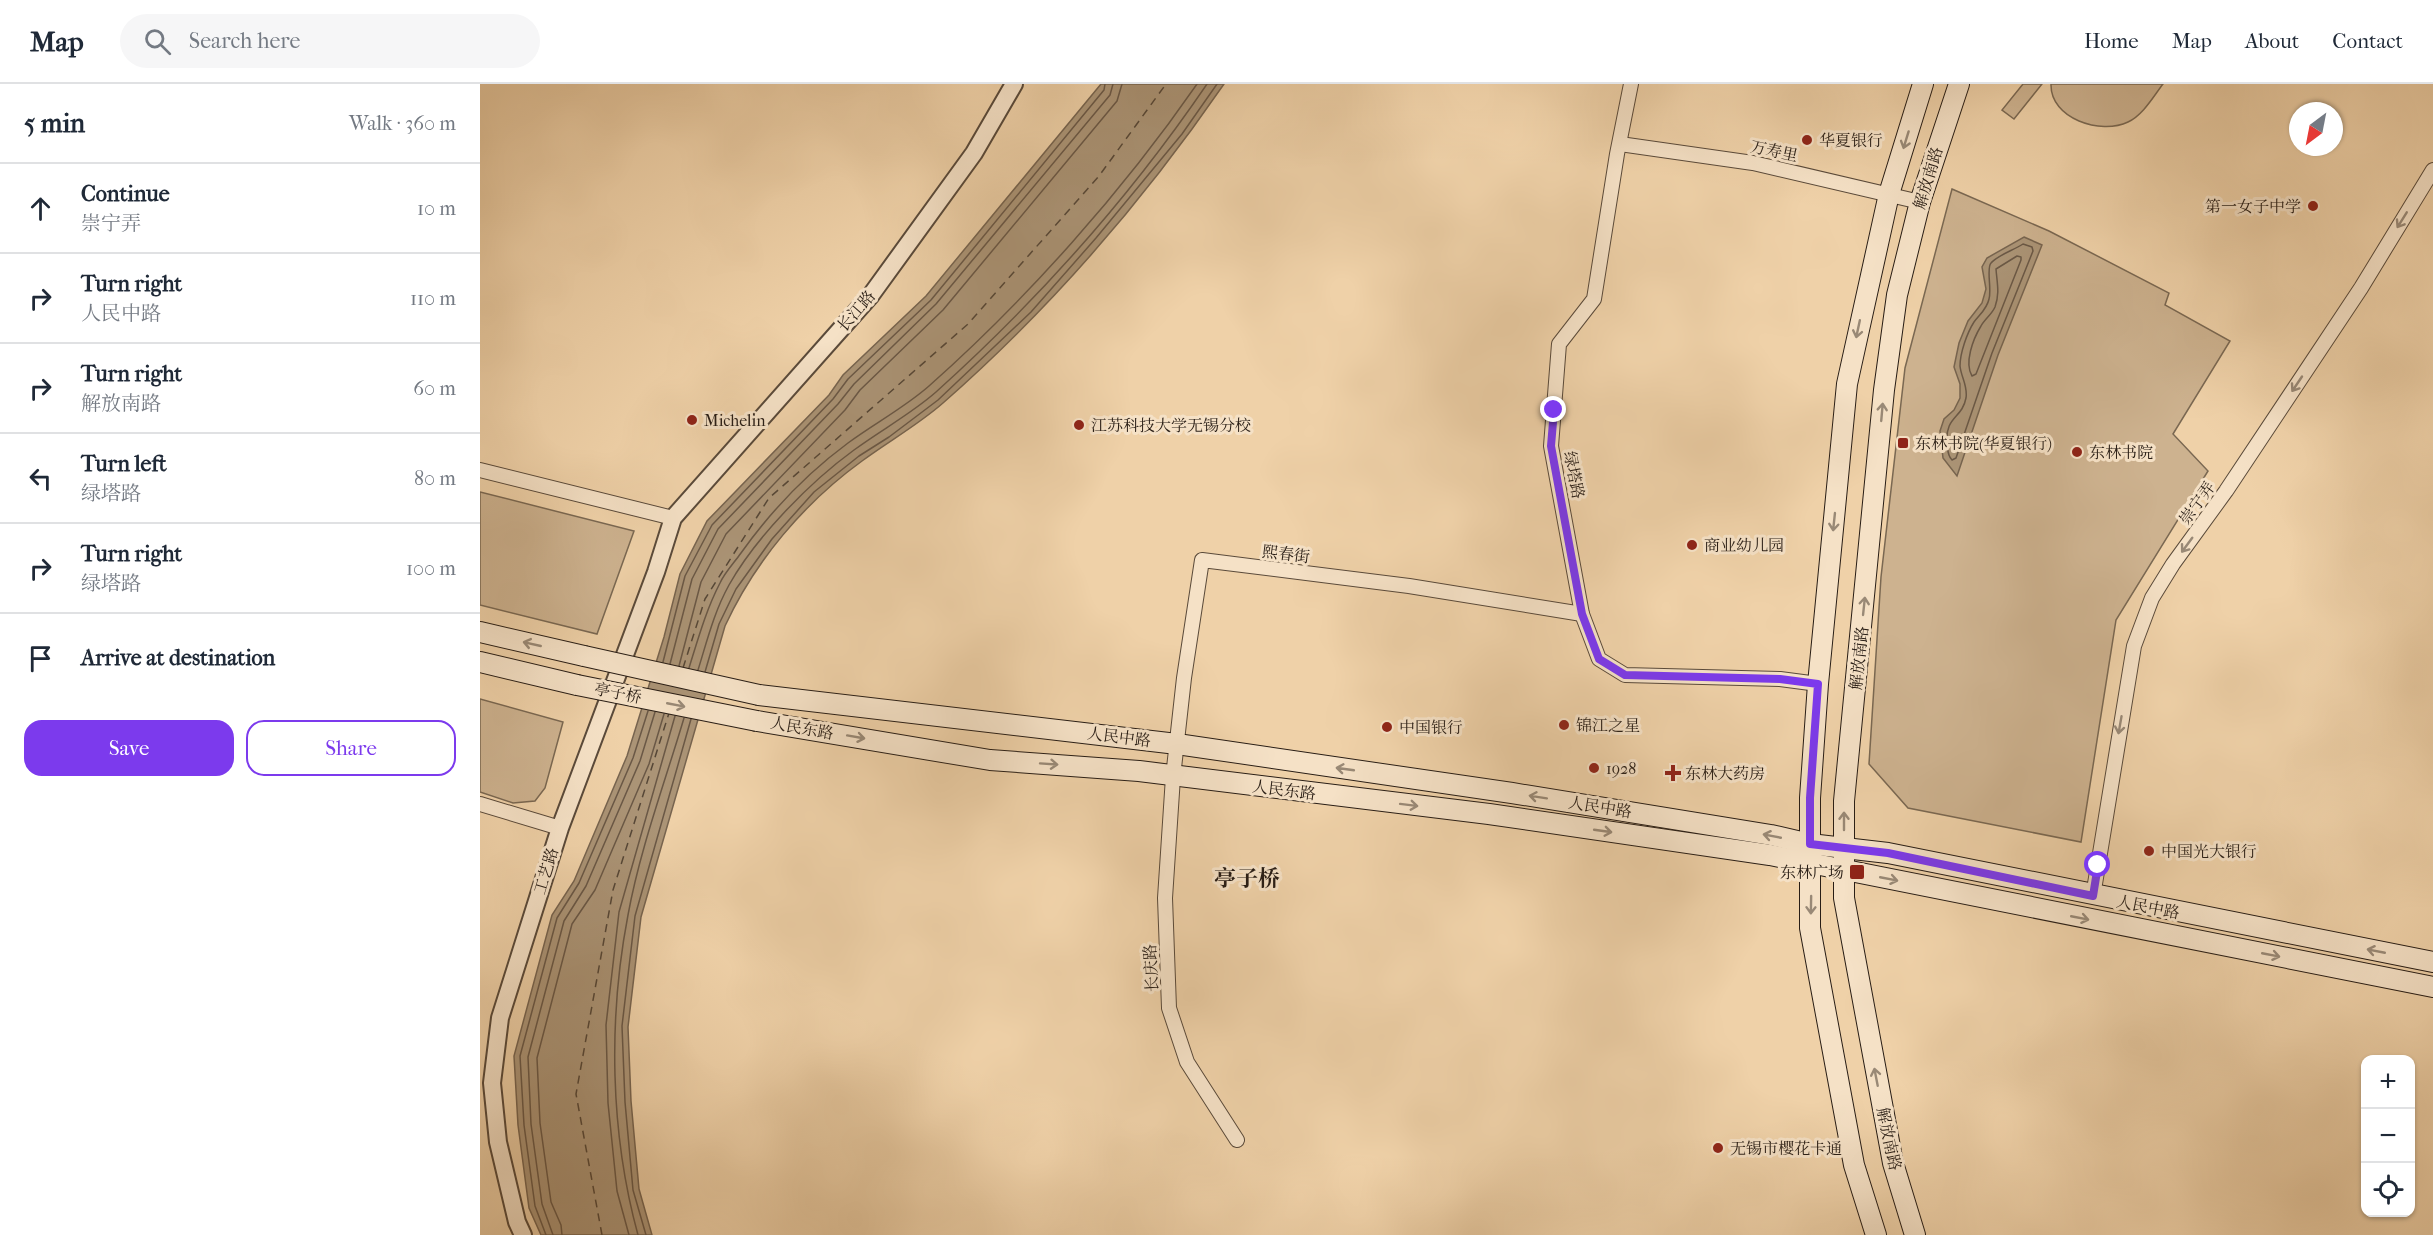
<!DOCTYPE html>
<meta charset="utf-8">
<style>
body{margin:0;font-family:"IM FELL French Canon","Noto Serif SC",serif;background:#f6f6f7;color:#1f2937}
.controls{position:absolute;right:18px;bottom:18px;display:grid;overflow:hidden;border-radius:12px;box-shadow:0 2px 4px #0004}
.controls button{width:54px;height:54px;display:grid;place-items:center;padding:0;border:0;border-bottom:2px solid #e0e1e3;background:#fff;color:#1f2937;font:30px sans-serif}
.compass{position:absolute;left:1809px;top:18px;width:54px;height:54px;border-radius:50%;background:#fff;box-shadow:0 2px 4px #0004;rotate:212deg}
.stop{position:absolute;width:18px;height:18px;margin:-14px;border:4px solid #7c3aed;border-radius:50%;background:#fff}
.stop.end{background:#7c3aed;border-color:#fff;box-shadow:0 2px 6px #0008}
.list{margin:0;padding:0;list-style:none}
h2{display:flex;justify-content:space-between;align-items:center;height:78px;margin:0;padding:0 24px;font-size:26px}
h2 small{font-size:20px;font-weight:400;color:#747a83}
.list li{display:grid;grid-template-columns:39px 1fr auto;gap:18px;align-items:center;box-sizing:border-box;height:90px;padding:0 24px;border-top:2px solid #e0e1e3}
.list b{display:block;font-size:22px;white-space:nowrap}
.list p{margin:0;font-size:20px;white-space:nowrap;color:#747a83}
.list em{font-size:20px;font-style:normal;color:#747a83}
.actions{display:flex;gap:12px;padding:18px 24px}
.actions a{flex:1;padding:14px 0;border:2px solid #7c3aed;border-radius:18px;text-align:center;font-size:21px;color:#7c3aed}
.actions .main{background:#7c3aed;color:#fff}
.icon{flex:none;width:33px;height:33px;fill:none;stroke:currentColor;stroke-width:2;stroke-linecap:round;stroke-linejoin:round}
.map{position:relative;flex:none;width:1953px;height:1151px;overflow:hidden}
header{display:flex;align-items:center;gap:36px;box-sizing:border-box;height:84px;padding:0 30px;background:#fff;border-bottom:2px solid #e0e1e3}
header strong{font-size:28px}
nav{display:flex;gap:33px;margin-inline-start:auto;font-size:21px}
.search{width:420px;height:54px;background:#f6f6f7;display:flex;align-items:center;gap:15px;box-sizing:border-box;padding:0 21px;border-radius:33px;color:#747a83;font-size:22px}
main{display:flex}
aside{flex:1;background:#fff}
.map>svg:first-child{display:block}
.green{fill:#cdb28f;stroke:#7a6852;stroke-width:1.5}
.water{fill:#ab9476;stroke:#77644f;stroke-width:1.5}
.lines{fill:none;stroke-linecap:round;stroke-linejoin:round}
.shore{stroke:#6a5846;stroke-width:1.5}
.ferry{stroke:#564737;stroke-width:1.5;stroke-dasharray:8 6;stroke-linecap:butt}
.minor-casing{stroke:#5a4a3a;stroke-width:16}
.tertiary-casing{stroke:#5a4a3a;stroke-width:20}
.secondary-casing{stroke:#281d15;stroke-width:22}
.minor{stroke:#f5e1c6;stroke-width:14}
.tertiary{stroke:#f5e1c6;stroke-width:16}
.secondary{stroke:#f5e1c6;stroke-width:20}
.secondary-bridge-casing{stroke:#281d15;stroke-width:22;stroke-linecap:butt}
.secondary-bridge{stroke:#f5e1c6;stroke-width:20}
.oneway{stroke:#998976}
.route{stroke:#7c3aed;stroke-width:8}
.poi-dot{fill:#8f2418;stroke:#f5e1c6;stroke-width:2}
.labels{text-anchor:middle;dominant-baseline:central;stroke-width:6;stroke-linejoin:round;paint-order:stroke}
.poi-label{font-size:16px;fill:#281d15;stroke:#f5e1c6;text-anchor:start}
.street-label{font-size:16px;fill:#281d15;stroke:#f5e1c6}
.district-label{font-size:22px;font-weight:bold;fill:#281d15;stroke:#f5e1c6}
</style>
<header>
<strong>Map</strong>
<div class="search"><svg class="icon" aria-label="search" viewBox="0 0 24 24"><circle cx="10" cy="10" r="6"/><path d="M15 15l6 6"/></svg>Search here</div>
<nav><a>Home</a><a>Map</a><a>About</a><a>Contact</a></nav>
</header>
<main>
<aside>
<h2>5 min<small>Walk · 360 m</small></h2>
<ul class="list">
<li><svg class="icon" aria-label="ahead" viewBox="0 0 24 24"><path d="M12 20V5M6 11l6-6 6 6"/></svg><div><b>Continue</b><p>崇宁弄</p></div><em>10 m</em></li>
<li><svg class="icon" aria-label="right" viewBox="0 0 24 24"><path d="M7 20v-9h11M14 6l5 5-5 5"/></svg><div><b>Turn right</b><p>人民中路</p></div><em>110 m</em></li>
<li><svg class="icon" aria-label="right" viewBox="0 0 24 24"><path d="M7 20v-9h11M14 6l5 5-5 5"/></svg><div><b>Turn right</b><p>解放南路</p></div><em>60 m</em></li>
<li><svg class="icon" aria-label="left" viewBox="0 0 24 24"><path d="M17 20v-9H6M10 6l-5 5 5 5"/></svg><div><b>Turn left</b><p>绿塔路</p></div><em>80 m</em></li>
<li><svg class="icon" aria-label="right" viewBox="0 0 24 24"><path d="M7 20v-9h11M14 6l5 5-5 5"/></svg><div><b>Turn right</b><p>绿塔路</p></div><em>100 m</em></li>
<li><svg class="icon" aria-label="arrive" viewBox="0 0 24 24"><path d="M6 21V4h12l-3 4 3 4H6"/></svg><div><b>Arrive at destination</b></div></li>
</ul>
<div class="actions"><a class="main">Save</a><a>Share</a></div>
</aside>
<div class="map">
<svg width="1953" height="1151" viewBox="0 0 1953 1151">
<rect width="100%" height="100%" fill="#efd1a8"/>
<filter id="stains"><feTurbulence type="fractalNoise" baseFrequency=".00333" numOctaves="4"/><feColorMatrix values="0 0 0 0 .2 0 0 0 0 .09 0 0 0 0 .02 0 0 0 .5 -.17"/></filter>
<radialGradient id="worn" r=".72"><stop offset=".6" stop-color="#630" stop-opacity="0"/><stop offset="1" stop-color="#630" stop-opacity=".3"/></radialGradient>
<!-- green -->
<g class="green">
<path d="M1543,0H1562L1534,35L1522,26Z"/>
<path d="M1571,0H1683C1673,13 1663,31 1648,38C1621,51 1570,35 1571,0Z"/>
<path d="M1472,105L1569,147L1689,209L1685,221L1750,257L1693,350L1728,387L1636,536L1601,758L1428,724L1389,680L1401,493L1425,284Z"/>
<path d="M0,408L154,447L117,550L0,521Z"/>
<path d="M0,615L83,638L65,704L55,717L33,719L0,708Z"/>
</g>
<!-- water -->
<g class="water">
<path d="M621,0H744C664,116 569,226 463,319C438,341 409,357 382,377C324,419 275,477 245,542L161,833L148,943L151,1017L159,1105L172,1151H61L49,1124L38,1041L34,972L72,831L94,797L147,672L184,553L200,490L227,437L349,311L363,291L446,212Z"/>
<path d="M1544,153L1562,161L1518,271L1477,392L1463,374L1460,347L1464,335L1474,326L1480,314V300L1474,283L1479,259L1488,237L1502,219L1506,205L1502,183L1507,174Z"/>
</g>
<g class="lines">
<!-- shore -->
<g class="shore">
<path d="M1543,160L1552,163L1553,167L1512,269L1476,374L1472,376C1467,371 1468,366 1467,359C1465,332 1482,335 1486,314C1488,302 1481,293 1480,282C1480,269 1487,249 1494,238C1500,230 1507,225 1509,215C1512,205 1506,184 1511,179C1518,171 1534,166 1543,160Z"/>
<path d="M1537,172L1541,173V176L1496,290L1492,292C1484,279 1493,255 1501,242C1505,235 1512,230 1515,223C1520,209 1517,199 1516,185Z"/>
<path d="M183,578L205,492L232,441L353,315L368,295L451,216L624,6L625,0"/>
<path d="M190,580L212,495L238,445L358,320L374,300L456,220L630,11L633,0"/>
<path d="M199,582L221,498L246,450L365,326L380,306L463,226L637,17L642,0"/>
<path d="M209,584C218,555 226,526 240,499C245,488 254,479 261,469C291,427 326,390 368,359C395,339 424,324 449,302C547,215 643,107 717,0"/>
<path d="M218,586C227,557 234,528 249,501C276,453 330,398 374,366C401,346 431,330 456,308C557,217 650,113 727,0"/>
<path d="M225,588L239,540L256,505L292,455L334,408L379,372L409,353L458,316L551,228L616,154L702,50L737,0"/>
<path d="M66,1151L55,1122L44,1041L40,972L77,834L99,799L153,674L168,627"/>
<path d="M73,1151L62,1120L51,1040L48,973L84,837L106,802L160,677L175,628"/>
<path d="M82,1151L81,1141L71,1118L60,1039L57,974L92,840L115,806L169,680L184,630"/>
<path d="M149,1151L137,1107L128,1019L126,941L139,828L195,632"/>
<path d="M158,1151C130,1049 128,935 148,831C160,765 185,698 204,634"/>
<path d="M166,1151L153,1106L145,1018L142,942L155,832L211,635"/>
</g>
<!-- ferry -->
<g class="ferry">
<path d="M203,584L225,515L289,414L488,240L619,92L686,0"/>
<path d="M122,1151L96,1010L133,806L189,629"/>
</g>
<!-- minor casing -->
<g class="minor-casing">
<g id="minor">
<path d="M1151,0L1137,70L1114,215L1079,260L1071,362L1102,530L1119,575L1145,591L1300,595L1338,600"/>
<path d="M1140,60L1273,79L1440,118"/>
<path d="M0,386L193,434"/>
<path d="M0,720L80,744"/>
<path d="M1613,812L1654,562L1672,514L1693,480L1746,407L1881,204L1953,86"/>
<path d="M757,1056L707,978L689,924L685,814L693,693L704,594L722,476L929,502L1102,530"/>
</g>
</g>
<!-- tertiary casing -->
<g class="tertiary-casing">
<path id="tertiary" d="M43,1151L37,1138L18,1058L12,999L20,934L80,744L176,488L193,434L391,211L494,69L534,0"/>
</g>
<!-- secondary casing -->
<g class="secondary-casing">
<g id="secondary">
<path d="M0,548L104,572"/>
<path d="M0,578L97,601"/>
<path d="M279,611L697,660L1032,709L1291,751L1330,760L1408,769L1953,878"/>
<path d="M277,637L510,676L659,687L1009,730L1290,771L1953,903"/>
<path d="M1396,1151L1374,1081L1330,844V714L1338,600L1367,300L1409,110L1443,0"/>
<path d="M1435,1151L1413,1079L1364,814V717L1404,306L1417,211L1440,118L1479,0"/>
</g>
</g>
<!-- minor -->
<use href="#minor" class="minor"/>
<!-- tertiary -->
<use href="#tertiary" class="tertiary"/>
<!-- secondary -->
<use href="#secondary" class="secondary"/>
<!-- secondary-bridge casing -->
<g class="secondary-bridge-casing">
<g id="secondary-bridge">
<path d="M104,572L279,611"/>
<path d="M97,601L277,637"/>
</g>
</g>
<!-- secondary-bridge -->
<use href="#secondary-bridge" class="secondary-bridge"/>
</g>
<!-- one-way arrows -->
<defs><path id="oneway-shaft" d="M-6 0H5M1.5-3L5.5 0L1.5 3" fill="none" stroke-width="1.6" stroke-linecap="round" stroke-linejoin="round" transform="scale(1.5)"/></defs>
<g class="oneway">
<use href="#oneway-shaft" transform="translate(1426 56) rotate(107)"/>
<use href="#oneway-shaft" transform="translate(1922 136) rotate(122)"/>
<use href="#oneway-shaft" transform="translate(1378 245) rotate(102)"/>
<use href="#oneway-shaft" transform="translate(1817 300) rotate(124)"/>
<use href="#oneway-shaft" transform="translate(1402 328) rotate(-85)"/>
<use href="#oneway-shaft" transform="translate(1354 438) rotate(96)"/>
<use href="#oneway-shaft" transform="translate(1707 461) rotate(126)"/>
<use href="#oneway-shaft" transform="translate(1384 522) rotate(-84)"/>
<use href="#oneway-shaft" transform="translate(52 560) rotate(-167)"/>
<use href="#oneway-shaft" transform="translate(196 621) rotate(11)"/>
<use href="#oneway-shaft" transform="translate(1640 641) rotate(100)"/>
<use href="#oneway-shaft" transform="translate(376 653) rotate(10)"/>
<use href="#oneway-shaft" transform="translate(569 680) rotate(4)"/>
<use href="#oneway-shaft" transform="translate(865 685) rotate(-172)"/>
<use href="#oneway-shaft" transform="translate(1058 713) rotate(-171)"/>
<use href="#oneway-shaft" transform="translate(929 721) rotate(7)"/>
<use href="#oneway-shaft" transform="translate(1364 737) rotate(-90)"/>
<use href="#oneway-shaft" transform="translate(1123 747) rotate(8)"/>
<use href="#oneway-shaft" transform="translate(1292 752) rotate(-169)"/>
<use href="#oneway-shaft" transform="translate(1409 795) rotate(11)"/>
<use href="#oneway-shaft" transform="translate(1331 821) rotate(91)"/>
<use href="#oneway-shaft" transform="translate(1600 834) rotate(11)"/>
<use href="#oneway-shaft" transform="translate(1896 867) rotate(-169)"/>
<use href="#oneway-shaft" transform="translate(1791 871) rotate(11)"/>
<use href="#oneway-shaft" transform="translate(1396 993) rotate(-101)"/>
</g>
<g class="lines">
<!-- route -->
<path class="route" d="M1074,326L1071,362L1102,530L1119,575L1145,591L1300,595L1338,600L1330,714V760L1408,769L1613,812L1618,781"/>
</g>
<!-- markers -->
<g class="poi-dot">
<circle cx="1327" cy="56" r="6"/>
<circle cx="1833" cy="122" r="6"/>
<circle cx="212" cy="336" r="6"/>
<circle cx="599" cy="341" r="6"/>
<rect x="1417" y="353" width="12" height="12" rx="3"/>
<circle cx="1597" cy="368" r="6"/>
<circle cx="1212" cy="461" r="6"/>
<circle cx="1084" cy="641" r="6"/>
<circle cx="907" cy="643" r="6"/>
<circle cx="1114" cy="684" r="6"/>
<path d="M1190 680h6v6h6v6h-6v6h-6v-6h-6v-6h6z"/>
<circle cx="1669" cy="767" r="6"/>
<rect x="1369" y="780" width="16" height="16" rx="3"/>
<circle cx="1238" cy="1064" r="6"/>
</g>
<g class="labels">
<!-- poi labels -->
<g class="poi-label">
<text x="1339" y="56">华夏银行</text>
<text x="1821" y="122" text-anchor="end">第一女子中学</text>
<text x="224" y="336">Michelin</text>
<text x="611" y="341">江苏科技大学无锡分校</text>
<text x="1435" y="359">东林书院(华夏银行)</text>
<text x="1609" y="368">东林书院</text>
<text x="1224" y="461">商业幼儿园</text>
<text x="1096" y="641">锦江之星</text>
<text x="919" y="643">中国银行</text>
<text x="1126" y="684">1928</text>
<text x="1205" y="689">东林大药房</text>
<text x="1681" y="767">中国光大银行</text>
<text x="1364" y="788" text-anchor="end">东林广场</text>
<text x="1250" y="1064">无锡市樱花卡通</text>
</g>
<!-- street labels -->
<g class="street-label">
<text transform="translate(1294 67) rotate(12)">万寿里</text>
<text transform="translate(1448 94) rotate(-73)">解放南路</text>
<text transform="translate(376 227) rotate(-49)">长江路</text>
<text transform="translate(1094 391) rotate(79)">绿塔路</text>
<text transform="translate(1717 419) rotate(-54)">崇宁弄</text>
<text transform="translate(806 470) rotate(7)">熙春街</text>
<text transform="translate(1379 574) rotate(-84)">解放南路</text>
<text transform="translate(138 609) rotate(11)">亭子桥</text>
<text transform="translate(322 644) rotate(10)">人民东路</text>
<text transform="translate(639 653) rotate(7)">人民中路</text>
<text transform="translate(804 706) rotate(7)">人民东路</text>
<text transform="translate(1120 723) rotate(9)">人民中路</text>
<text transform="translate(66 787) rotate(-73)">工艺路</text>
<text transform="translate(1668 823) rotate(11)">人民中路</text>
<text transform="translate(671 884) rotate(-93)">长庆路</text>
<text transform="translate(1409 1055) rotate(78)">解放南路</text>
</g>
<!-- district labels -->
<g class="district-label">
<text x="767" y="795">亭子桥</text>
</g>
</g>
<rect width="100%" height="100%" filter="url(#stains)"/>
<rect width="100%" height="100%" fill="url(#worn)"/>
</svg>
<div class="controls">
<button>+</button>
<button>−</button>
<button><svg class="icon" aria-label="locate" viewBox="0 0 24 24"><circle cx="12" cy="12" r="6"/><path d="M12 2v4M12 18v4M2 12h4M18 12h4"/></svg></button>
</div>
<svg class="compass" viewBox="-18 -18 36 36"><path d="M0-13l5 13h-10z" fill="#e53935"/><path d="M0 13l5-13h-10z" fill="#747a83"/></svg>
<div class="stop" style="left:1618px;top:781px"></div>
<div class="stop end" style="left:1074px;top:326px"></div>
</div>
</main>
